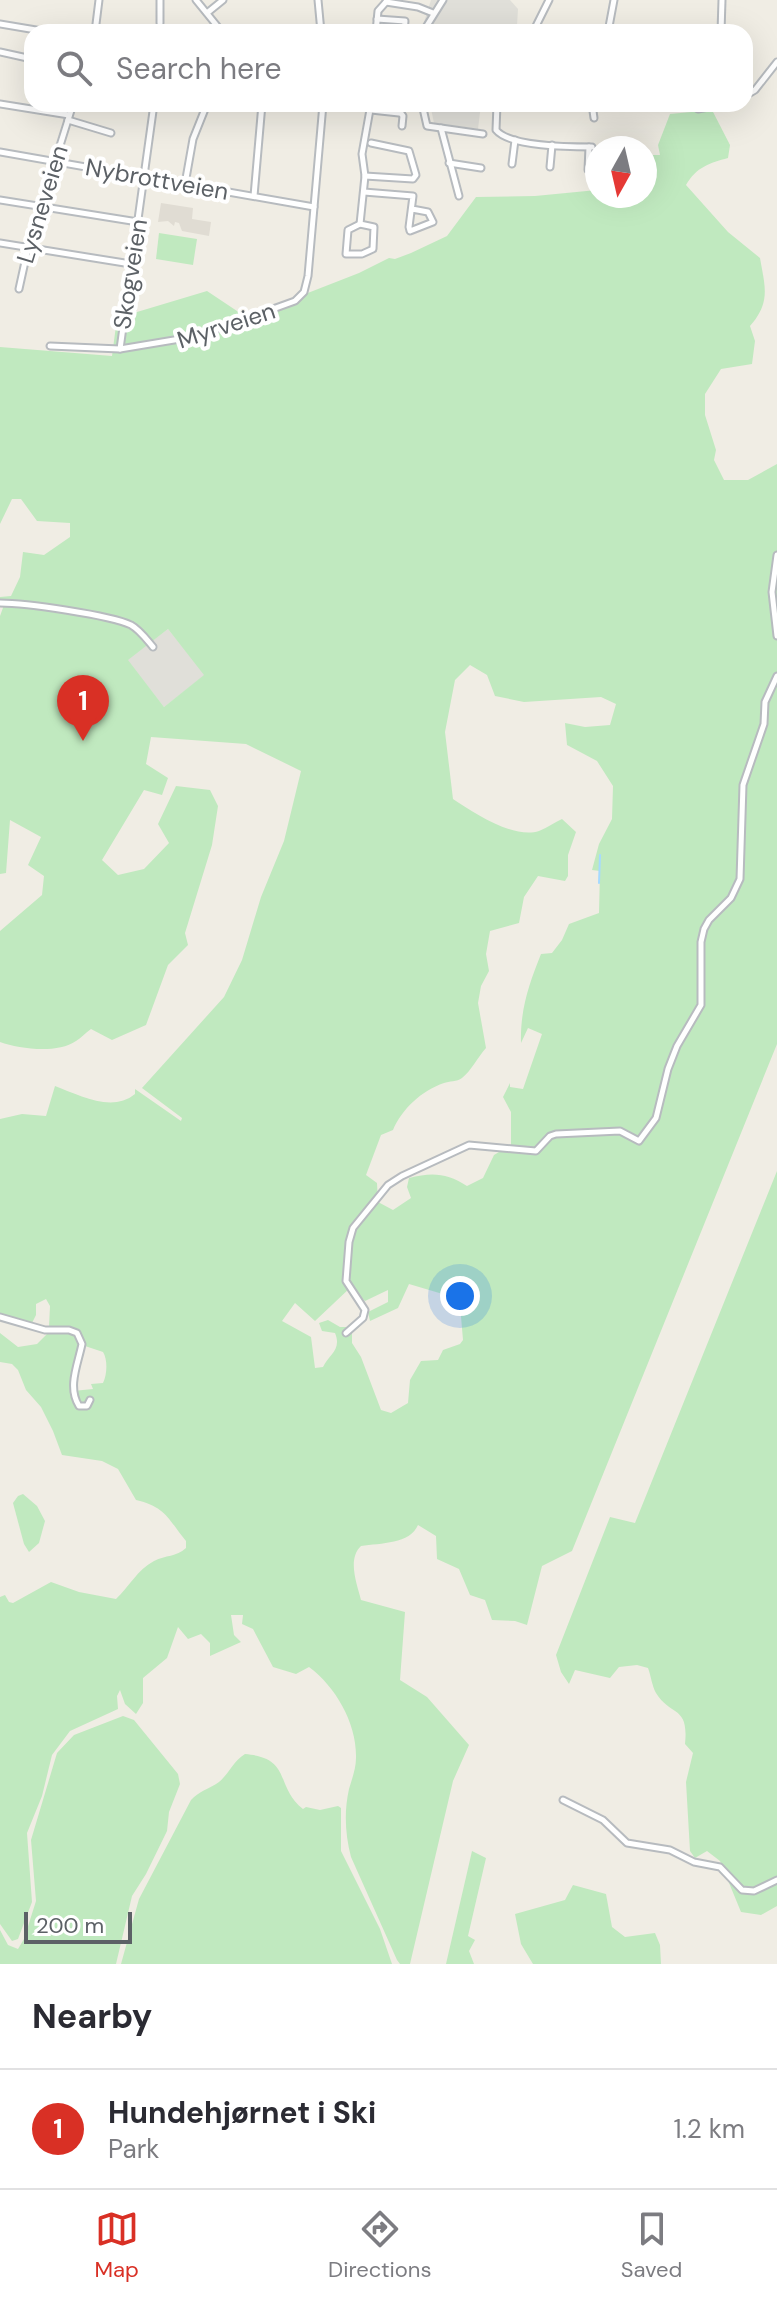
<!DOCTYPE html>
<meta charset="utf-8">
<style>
body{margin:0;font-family:"DM Sans",sans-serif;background:#f7f7f7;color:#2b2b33}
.compass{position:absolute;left:585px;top:136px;width:72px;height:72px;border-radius:50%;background:#fff;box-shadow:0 8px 32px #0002;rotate:188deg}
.scale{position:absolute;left:24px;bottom:20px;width:108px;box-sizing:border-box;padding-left:8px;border:4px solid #5c6166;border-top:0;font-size:22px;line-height:28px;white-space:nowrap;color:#5c6166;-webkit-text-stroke:6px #fff;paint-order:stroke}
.you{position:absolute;left:460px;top:1296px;width:28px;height:28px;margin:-20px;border:6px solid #fff;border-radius:50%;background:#1a73e8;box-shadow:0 0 0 12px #1a73e833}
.badge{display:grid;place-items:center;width:52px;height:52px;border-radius:50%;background:#d93025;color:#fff;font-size:26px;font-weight:700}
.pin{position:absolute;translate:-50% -66px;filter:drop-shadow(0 2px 4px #0008)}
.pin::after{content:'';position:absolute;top:42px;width:28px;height:24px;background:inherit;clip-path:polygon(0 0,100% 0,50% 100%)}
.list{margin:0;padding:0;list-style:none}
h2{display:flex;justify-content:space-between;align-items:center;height:104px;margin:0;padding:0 32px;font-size:34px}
h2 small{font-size:26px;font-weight:400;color:#7c7c81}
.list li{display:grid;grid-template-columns:52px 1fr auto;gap:24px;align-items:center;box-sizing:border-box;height:120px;padding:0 32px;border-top:2px solid #e1e1e2}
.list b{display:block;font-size:30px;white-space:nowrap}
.list p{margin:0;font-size:26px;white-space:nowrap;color:#7c7c81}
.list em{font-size:26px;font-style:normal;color:#7c7c81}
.icon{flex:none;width:44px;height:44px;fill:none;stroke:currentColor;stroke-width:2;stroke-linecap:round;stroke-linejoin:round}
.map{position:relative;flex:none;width:777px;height:1964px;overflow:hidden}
.search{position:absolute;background:#fff;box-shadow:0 8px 32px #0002;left:24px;right:24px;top:24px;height:88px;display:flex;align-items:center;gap:20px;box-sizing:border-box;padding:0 28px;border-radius:24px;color:#7c7c81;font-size:30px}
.sheet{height:224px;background:#fff}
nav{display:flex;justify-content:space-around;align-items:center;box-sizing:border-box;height:112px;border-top:2px solid #e1e1e2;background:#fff;font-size:22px;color:#7c7c81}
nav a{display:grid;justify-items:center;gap:4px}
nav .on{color:#d93025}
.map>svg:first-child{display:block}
.industrial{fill:#e0dfd9}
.education{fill:#e0dcd3}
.green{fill:#c0e9bf;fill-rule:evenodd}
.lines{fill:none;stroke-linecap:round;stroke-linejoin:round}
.stream{stroke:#a5daff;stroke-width:2}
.minor-casing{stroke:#b7bbbf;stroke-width:9}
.minor{stroke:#fff;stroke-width:5}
.labels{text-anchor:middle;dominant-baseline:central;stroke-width:8;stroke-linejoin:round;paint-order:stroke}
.street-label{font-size:24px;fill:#5c6166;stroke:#fff}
</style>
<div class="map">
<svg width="777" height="1964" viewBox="0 0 777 1964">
<rect width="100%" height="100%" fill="#f0ede4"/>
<!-- industrial -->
<g class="industrial">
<path d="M431,0H510L518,9L517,25L512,32H421Z"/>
<path d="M430,104H481L478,129L434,123Z"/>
<path d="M168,629L205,675L164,707L127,660Z"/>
</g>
<!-- education -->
<path class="education" d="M161,203L193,208L192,219L211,222L209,236L182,231L179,223L175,222L174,226L168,221L158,222Z"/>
<!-- green -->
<g class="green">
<path d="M712,110L730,145L728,158C710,163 696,167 686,185L728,232L760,258C765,287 771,302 750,326L755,341L752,364L721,369L705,394V415L716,450L714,460L724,480H748L777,464V1044L572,1551L542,1566L527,1625L515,1621L492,1620L485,1600L470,1595L459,1569L437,1559L436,1536L418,1525C410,1544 381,1543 361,1546C347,1559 357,1584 361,1600L405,1612L400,1680L427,1697L469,1745L453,1781L410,1964H400L397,1960L351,1857C345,1834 344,1811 349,1789C352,1779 356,1768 356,1758C357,1724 336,1687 309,1667L296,1674L273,1667L253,1629L242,1624L243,1615H231L234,1635L241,1642L210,1656V1643L201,1634L188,1639L178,1627L167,1658L143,1678V1703L136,1714L125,1704L120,1690L117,1696L118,1709L70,1731L52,1755L42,1796L27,1833L32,1902L18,1939L12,1941L0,1924V1597L5,1595L9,1602L13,1603L51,1582L79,1592L116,1599C129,1587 137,1570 154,1561C166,1555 176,1557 186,1548V1541C168,1519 166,1507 136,1500L118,1469L102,1461L62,1455L53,1431L41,1407L26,1390L18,1370L12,1364L0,1362V1333L18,1347L37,1344L49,1332C62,1333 72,1331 81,1342L73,1391L93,1389L91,1384L103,1383C107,1375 108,1360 103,1352L85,1346L75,1329L49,1327L50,1306L46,1299L36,1304V1315L32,1323L0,1315V1119L22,1114L46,1116L55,1086C79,1095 112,1113 135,1094V1089L181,1121L182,1118L142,1088L224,997L242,960L261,897L284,841L301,771L246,744L151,737L146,764L168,778L162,795L144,790L102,860L118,875L144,869L169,843L158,824L176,786L210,790L218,806L212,845L185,933L188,945L168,965L146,1025L112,1040L91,1029C85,1033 81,1038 76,1041C57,1054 20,1049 0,1042V931L42,895L44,876L28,865L41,837L10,820L6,873L0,874V616L4,605H0V597L11,596L20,577L23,552L44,555L70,537V523L37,521L21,499H12L0,524V347L112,356L117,318L207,291L246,317L359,273L389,258L395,259L411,253L447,236L476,197L535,196L597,190V196H645V155H660L658,145L670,114ZM168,629L204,675L164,707L128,660ZM470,665L487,675L495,696L524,702L601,697L616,704L610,725L585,727L565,723L567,745L597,761L613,786L612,819L599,844L592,870L600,871L599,913L569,924L562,940L552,953L541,954C529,984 520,1010 521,1043L528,1028L542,1034L523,1089L510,1087V1083L503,1097L511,1112V1145L494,1155L483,1178L467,1186C447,1173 432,1172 409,1178L407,1187L411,1198L393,1210L378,1202L377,1183L366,1175L381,1135L393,1130C402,1109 421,1091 444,1083C449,1081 457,1082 462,1078C471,1071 478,1057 486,1048L478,1003L481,986L489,971L486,954L490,931L519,923L524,897L538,876L565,881L568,876V855L576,832L562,819C555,822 547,828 539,831C513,839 474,813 453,799L445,732L455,680ZM409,1284L446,1295L460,1305L463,1340L460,1344L443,1350L438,1360L421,1361L410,1380L408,1403L391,1413L381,1410L361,1357L352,1343V1327H340L328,1320L319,1323L322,1331L335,1333C342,1350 329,1354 323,1367L315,1368L311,1337L282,1321L295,1303L315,1321L351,1287L365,1301L388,1290V1302L368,1312L370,1321L398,1308Z"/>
<path d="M159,233L197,239L193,265L156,259Z"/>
<path d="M777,1171V1906L761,1915L741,1912L720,1861L707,1851L695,1858L690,1851L686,1782L693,1753L685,1744C689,1705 671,1717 656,1693C652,1686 651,1676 648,1668L637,1665L619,1667L610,1678L575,1670L569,1684L561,1672L556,1655L610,1517L635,1523Z"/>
<path d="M23,1494L37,1506L45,1521L39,1543L29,1552L24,1544L13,1503L18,1496Z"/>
<path d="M123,1716L134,1720L178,1774L180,1784L169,1812L167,1831L146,1874L132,1896L116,1964H0V1930L8,1945L18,1949L24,1939L36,1901L31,1840L57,1753L74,1735Z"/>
<path d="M245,1754C293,1758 274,1786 303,1809L306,1807L320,1810L338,1806L341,1808V1851L380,1929L392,1964H121L139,1899L191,1800C199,1791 209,1789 219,1782C229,1774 233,1761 245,1754Z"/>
<path d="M472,1851L486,1858L468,1936L475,1940L469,1951L474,1964H446Z"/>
<path d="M573,1885L606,1894L612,1927L625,1937L655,1933L660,1945L661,1964H533L521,1944L515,1914L565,1900Z"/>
</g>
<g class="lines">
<!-- stream -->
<path class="stream" d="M599,883L600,855"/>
<!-- minor casing -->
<g class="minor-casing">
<g id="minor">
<path d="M160,0V23"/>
<path d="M196,0L222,32"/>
<path d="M318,0L321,32"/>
<path d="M386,2L418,7L433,13"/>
<path d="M207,13L223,0"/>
<path d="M377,19L405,21L404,32"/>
<path d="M0,24L48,32"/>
<path d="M95,32L99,0"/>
<path d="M376,32L378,11L386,2"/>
<path d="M423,32L443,0"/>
<path d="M533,32L549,0"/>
<path d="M608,32L614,0"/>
<path d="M721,32L722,0"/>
<path d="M0,52L32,59"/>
<path d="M745,96L755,90L777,62"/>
<path d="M0,104L69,115"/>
<path d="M422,104L427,126L483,134"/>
<path d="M497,104L496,130C510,147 570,147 592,147"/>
<path d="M592,104L594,118"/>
<path d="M690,104L698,109L724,104"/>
<path d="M371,110L399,113L400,104"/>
<path d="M400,112L403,116L402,126"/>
<path d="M68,120L111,133"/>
<path d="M441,128L459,196"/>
<path d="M0,152L314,207"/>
<path d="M449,163L481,168"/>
<path d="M512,164L515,140"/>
<path d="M550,167L552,145"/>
<path d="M588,170L589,147"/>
<path d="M365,176L413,179L416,175L409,151L371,143"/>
<path d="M185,184L193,139L207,104"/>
<path d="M364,192L413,196L409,227L410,231L433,222L428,212L412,209"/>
<path d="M254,196L262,104"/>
<path d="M0,200L138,222"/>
<path d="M360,224L365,176L362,154L371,104"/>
<path d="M360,224L374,227L373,249L362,254H346L348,230Z"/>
<path d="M0,243L131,264"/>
<path d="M19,289L28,248L73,104"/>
<path d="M50,346L120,349L198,336L295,301L304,292L308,276L323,104"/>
<path d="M120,349L154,104"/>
<path d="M777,555L772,592L777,636"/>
<path d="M0,603C25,603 110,615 131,625C140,630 147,640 153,647"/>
<path d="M0,1317L45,1330H69L77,1333L82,1344C78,1364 67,1387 79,1406H87L90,1400"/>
<path d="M346,1333L363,1318L365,1310L346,1281L349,1242L353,1228L388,1185L402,1176L469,1145L536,1151L550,1136L556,1134L620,1131L639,1141L656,1118L668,1069L677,1046L701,1005V942L704,929L709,920L731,898L740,879L743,785L764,724L765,702L777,676"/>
<path d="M563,1800L603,1820L627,1843L670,1850L694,1862L720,1867L742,1890L754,1891L777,1880"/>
</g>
</g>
<!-- minor -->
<use href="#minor" class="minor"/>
</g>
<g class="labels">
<!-- street labels -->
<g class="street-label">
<text transform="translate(157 179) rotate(10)">Nybrottveien</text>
<text transform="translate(42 204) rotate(-73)">Lysneveien</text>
<text transform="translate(130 274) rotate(-81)">Skogveien</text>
<text transform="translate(226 325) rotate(-18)">Myrveien</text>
</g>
</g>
</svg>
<svg class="compass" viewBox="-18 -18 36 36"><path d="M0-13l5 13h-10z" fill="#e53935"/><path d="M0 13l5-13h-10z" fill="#7c7c81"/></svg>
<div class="scale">200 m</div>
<div class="you"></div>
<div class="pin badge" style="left:83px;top:741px">1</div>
<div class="search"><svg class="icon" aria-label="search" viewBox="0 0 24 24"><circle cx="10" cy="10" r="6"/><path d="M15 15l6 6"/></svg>Search here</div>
</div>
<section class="sheet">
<h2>Nearby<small></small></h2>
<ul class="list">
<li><span class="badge">1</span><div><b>Hundehjørnet i Ski</b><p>Park</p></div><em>1.2 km</em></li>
</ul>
</section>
<nav>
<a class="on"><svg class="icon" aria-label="map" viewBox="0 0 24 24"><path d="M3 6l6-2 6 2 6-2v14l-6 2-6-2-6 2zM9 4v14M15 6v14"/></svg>Map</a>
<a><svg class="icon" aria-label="directions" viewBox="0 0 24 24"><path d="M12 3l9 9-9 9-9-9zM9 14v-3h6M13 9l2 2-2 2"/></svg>Directions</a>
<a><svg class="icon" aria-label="saved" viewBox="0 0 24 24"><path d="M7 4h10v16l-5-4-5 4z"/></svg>Saved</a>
</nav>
